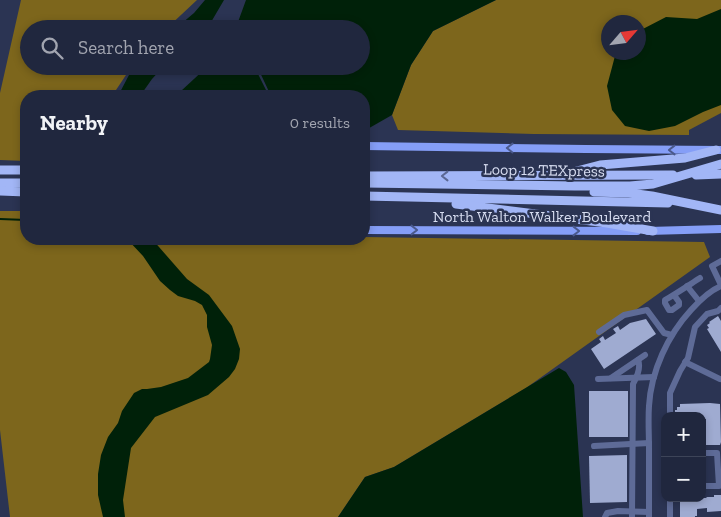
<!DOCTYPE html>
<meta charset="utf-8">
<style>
body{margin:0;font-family:"Zilla Slab",serif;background:#2d3349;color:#f1f3f6}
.controls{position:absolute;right:15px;bottom:15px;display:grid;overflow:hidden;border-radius:10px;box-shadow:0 2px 8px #0003}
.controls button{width:45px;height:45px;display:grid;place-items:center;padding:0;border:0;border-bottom:1px solid #3d4458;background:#20273e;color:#f1f3f6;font:25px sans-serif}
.compass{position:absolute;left:601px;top:15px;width:45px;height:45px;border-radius:50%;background:#20273e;box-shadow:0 2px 8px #0003;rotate:62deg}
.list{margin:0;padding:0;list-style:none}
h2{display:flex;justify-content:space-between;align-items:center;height:65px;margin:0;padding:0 20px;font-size:21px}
h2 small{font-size:16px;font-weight:400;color:#a2a5b0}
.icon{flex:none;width:28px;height:28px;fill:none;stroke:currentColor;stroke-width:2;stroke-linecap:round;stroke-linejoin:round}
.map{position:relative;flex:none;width:721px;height:517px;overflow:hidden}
.search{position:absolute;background:#20273e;box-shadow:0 2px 8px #0003;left:20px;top:20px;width:350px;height:55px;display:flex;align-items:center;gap:12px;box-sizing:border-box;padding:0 18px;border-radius:28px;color:#a2a5b0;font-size:19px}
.panel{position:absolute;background:#20273e;box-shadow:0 2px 8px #0003;left:20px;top:90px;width:350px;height:155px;border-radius:20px}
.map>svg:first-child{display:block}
.forest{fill:#7d661c;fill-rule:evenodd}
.water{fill:#002109}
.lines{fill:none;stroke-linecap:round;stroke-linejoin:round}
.stream{stroke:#002109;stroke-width:2}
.building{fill:#9fabd1}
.minor{stroke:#5e6b97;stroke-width:6}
.major{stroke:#859ef7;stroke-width:8}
.highway{stroke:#a2b6f6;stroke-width:9}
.oneway{stroke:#4a598c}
.oneway2{stroke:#5b6894}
.labels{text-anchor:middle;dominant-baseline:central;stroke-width:5;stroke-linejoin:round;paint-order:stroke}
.street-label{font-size:16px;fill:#d7ddf1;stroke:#2b3453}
</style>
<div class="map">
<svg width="721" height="517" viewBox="0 0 721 517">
<rect width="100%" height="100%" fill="#2b3453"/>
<!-- forest -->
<g class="forest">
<path d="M21,0H197L166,29H29V66H132L112,96H26V161L0,160V93Z"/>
<path d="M496,0H721V113L689,130V135L534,134L398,130L392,115L411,65L433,31ZM608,22H638V52H608Z"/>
<path d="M0,211H26V239H364V237L704,242L710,257L526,388L394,467L365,477L338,517H10L0,430Z"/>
</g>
<!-- water -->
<g class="water">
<path d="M205,0H224L207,29H175L194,13Z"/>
<path d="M246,0H496L433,31L411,65L392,115L364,131V96H271L257,66H361V29H241L238,22Z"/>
<path d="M721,9V105L703,112L675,126L649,131L625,126L612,110L607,86L615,56L618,53L638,52L639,31L666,17L697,19Z"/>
<path d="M138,66H164L152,79L140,96H118L129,75Z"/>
<path d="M208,66H254L269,96H181V91Z"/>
<path d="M127,239H152L187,279L209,295L232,326L240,349L239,359L235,369L229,377L208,395L155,417L131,448L123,500L125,517H103L98,495V474L101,455L108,437L118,423L122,411L134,393L142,389H147L161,387L188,378L209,362L210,359L212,345L207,327V315L202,305L195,301L178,296L170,290L160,281L143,256Z"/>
<path d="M559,368L566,372L574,385L583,517H338L365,477L394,467Z"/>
</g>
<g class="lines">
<!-- stream -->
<path class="stream" d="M0,219L26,220"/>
</g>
<!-- building -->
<g class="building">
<path d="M718,316L721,321V352L707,329L709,328L707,325L710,323L709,322Z"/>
<path d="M646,319L656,334L604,369L591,349L601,342L599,339L603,336L605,340L616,333L613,329L618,326L620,330L630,323Z"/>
<rect x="589" y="391" width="39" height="46"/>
<path d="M710,403L720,404L721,442L720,445H702V430L706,429V419H702V416H675V410H677V407H680V404Z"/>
<path d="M627,455V502L590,503L589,456Z"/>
<path d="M714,495H721V511L707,512V508L697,509V516H695V517H680V501H683V498H706L707,497H714Z"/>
</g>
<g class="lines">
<!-- minor -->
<g class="minor">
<path d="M721,261L712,266L721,285"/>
<path d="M687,286L699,301"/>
<path d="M674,295L679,302V305L672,310H669L665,303V300C677,293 689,285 700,278"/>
<path d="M599,332L624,315L647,310L664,333L672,335"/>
<path d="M685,362L720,379"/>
<path d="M611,378L645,355"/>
<path d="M598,379L654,377"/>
<path d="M670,416V393L680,371L688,358L695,327L707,314L718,311L721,308"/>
<path d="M594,446L649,443"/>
<path d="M702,453H717L719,486H702"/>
<path d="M605,517L607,513L618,511L649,512"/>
<path d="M632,517L633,384C637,377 641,367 638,360"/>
<path d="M649,517C649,494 649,471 649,448C649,434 648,420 649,406C651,371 668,335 691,310C700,300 709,291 721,286"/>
<path d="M670,517V498"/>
</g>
<!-- major -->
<g class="major">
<path d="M364,146L586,149L721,150"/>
<path d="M364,230L637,231"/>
<path d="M648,231L721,229"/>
</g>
<!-- highway -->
<g class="highway">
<path d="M0,170H26"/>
<path d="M573,172L600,165L685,158L716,150"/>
<path d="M696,175L721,174"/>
<path d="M364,176L673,175"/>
<path d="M0,183H26"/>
<path d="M364,183L575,186H630L653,184L721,164"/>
<path d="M0,191L26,192"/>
<path d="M594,192L629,193L652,196L721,210"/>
<path d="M364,196L668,203"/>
<path d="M456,204L607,223L653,231"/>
</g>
</g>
<!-- one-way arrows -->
<defs><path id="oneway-chevron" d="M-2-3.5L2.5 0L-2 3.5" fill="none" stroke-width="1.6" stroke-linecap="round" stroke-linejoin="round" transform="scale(1.25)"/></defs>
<g class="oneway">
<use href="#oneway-chevron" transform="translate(510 148) rotate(-179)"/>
<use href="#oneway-chevron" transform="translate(672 150) rotate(-180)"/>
<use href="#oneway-chevron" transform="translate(414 230)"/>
<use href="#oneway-chevron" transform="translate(576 231)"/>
</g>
<use class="oneway2" href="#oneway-chevron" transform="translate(445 176) rotate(180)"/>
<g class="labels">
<!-- street labels -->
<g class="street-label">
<text transform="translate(544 170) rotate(1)">Loop 12 TEXpress</text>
<text x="542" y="216">North Walton Walker Boulevard</text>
</g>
</g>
</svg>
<div class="controls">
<button>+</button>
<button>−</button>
</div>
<svg class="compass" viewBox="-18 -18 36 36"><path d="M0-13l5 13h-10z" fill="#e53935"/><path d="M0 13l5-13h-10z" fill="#a2a5b0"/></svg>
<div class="search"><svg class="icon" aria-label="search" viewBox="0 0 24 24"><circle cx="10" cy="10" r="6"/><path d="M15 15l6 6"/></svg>Search here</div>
<section class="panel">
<h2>Nearby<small>0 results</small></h2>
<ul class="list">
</ul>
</section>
</div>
